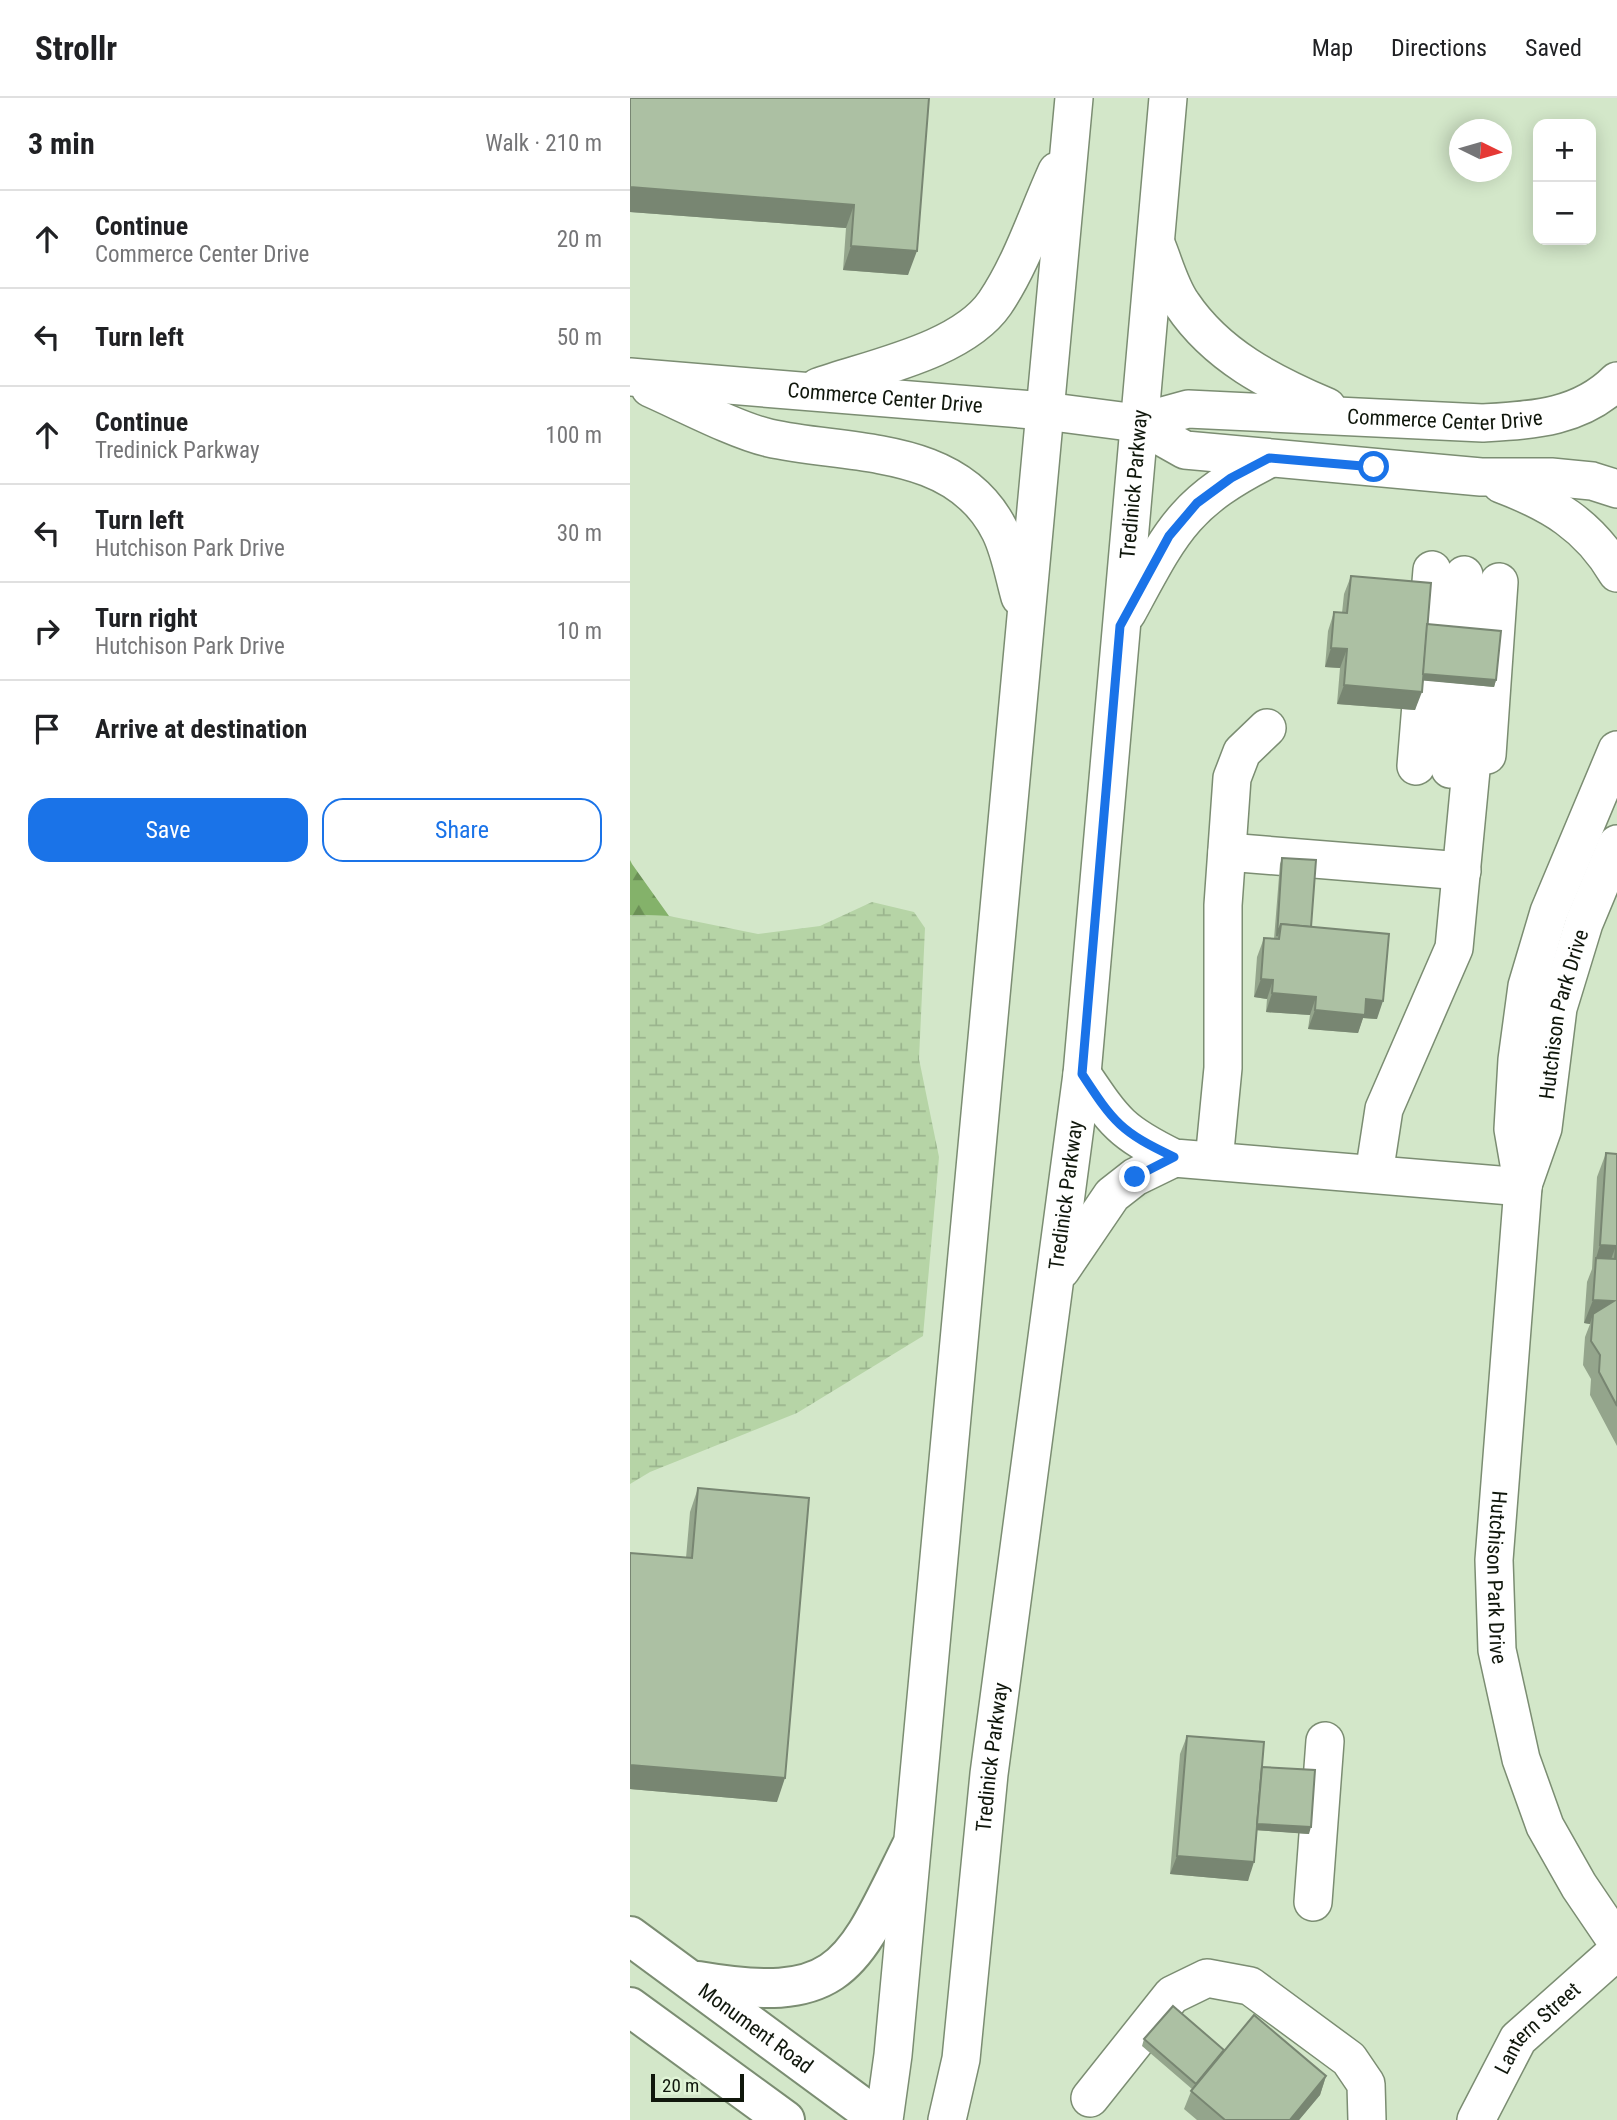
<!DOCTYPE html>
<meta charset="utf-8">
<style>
body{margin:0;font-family:"Roboto Condensed",sans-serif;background:#f2f2f2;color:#202124}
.controls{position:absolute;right:21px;top:21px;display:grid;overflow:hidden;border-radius:14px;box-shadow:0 4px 18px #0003}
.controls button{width:63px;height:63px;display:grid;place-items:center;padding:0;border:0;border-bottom:2px solid #e0e0e0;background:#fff;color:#202124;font:35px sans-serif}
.compass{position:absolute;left:819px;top:21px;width:63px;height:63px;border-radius:50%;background:#fff;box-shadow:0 4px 18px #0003;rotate:95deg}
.scale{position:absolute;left:21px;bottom:18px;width:93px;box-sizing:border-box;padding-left:7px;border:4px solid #10170c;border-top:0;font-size:19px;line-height:24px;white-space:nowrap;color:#10170c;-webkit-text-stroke:5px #e0f4d6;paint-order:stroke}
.stop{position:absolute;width:21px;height:21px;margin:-16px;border:5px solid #1a73e8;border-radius:50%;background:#fff}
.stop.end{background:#1a73e8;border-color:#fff;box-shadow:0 2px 7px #0008}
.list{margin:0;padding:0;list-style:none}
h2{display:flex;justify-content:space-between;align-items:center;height:91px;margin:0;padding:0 28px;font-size:30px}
h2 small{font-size:23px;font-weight:400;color:#757577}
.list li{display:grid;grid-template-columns:46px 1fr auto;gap:21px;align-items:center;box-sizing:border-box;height:98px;padding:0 28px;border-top:2px solid #e0e0e0}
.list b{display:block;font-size:26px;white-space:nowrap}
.list p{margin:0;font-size:23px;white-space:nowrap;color:#757577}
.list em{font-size:23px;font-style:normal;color:#757577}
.actions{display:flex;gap:14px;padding:21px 28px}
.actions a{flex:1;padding:16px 0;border:2px solid #1a73e8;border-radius:21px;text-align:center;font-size:24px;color:#1a73e8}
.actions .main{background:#1a73e8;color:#fff}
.icon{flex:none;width:38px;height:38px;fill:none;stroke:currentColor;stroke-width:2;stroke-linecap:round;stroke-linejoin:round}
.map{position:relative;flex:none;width:987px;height:2022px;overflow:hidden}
header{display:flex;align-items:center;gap:42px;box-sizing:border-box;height:98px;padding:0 35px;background:#fff;border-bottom:2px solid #e0e0e0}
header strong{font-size:33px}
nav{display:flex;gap:38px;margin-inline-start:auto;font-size:24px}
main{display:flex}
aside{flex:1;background:#fff}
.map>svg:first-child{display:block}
.forest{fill:url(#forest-firs)}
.wetland{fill:url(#wetland-marsh)}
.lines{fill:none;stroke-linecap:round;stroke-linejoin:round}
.minor-casing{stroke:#7b8d72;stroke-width:40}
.major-casing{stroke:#7b8d72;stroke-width:42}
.minor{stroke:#fff;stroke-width:37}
.major{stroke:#fff;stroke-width:38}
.wall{fill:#94a58c}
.shaded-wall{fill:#788672}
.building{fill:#acc0a3;stroke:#788672;stroke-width:2}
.route{stroke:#1a73e8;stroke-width:9}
.labels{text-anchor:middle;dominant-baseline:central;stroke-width:5;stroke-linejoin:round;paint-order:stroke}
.street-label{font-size:21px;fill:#10170c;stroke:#e0f4d6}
</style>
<header>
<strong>Strollr</strong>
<nav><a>Map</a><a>Directions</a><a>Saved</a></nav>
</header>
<main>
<aside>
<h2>3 min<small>Walk · 210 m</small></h2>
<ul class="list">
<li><svg class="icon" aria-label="ahead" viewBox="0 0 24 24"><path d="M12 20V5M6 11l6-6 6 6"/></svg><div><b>Continue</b><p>Commerce Center Drive</p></div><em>20 m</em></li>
<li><svg class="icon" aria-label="left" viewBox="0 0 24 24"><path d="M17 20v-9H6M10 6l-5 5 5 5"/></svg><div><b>Turn left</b></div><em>50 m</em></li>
<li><svg class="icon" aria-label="ahead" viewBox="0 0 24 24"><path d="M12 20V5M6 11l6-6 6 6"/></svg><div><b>Continue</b><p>Tredinick Parkway</p></div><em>100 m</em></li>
<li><svg class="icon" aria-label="left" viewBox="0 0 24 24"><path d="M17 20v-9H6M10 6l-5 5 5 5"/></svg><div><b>Turn left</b><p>Hutchison Park Drive</p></div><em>30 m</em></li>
<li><svg class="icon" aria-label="right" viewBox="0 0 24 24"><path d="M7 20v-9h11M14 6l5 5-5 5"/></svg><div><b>Turn right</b><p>Hutchison Park Drive</p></div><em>10 m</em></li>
<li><svg class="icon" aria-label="arrive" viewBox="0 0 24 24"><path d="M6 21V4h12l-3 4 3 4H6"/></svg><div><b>Arrive at destination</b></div></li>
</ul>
<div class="actions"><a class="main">Save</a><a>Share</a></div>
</aside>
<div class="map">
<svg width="987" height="2022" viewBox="0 0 987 2022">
<defs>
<pattern id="forest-firs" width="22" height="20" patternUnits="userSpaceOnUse" patternTransform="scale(1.75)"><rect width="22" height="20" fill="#84b26a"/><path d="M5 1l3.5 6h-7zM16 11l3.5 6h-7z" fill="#6b9056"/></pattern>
<pattern id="wetland-marsh" width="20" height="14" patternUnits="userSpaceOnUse" patternTransform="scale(1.75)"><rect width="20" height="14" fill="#b6d4a6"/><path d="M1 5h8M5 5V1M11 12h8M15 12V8" fill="none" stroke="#9bb58e"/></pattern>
</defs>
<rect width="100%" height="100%" fill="#d3e7c9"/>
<!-- forest -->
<path class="forest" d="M0,762L2,766L39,818L0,817Z"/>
<!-- wetland -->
<path class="wetland" d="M242,804L284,814L295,830L289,961L309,1059L293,1238L167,1315L20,1374L0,1386V817L39,818L128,836L190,828Z"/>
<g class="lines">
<!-- minor casing -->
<g class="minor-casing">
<g id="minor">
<path d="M526,146C534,165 540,189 552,206C587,258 641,285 697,309"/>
<path id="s1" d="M0,279L415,313L507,325L555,352L851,379H921L962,383L987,391"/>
<path d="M188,289C242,270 332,253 365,205C392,165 407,117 427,73"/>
<path d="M20,290C54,305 105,332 139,340C220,358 327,346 370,433C380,453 384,478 390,499"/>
<path id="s2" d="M507,325L558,311L853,325C903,322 950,320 987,283"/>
<path d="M871,386C921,405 959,427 987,475"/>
<path d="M497,515C541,434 553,404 639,361"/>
<path id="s3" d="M987,652L919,814L897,888L887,962L883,1031L893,1089L864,1462L867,1552L891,1661L915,1728L949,1788L987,1844"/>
<path d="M857,657L869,484"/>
<path d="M786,668L802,472"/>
<path d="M820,671L834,477"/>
<path d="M597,754L832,773"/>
<path d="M452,976C485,1025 491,1034 544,1060L893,1089"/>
<path d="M584,1063L593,970V807L602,680L612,654L637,630"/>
<path d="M744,1076L754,1011L824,850L841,672"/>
<path id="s4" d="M894,1084L913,1030L928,910L954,825L987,746"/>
<path d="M431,1172L482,1097L505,1079L544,1060"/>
<path d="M683,1804L695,1643"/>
<path d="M460,2000L542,1897L577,1880L620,1888L719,1961L736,1986L737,2022"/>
<path d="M254,2022L263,1957L444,0"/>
<path id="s5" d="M317,2022L331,1961L359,1676L452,976L538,0"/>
<path id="s6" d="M846,2022L888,1941L987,1853"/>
</g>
</g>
<!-- major casing -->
<g class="major-casing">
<g id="major">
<path id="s7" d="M0,1838L250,2022"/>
<path d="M68,1883C213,1908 222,1868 281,1749"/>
<path d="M0,1909L155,2022"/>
</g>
</g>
<!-- minor -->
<use href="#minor" class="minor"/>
<!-- major -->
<use href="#major" class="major"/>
</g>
<!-- wall -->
<g class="wall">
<path d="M299,0L278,177L213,172L216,130L0,114Z"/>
<path d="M721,478L797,526L866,582L864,589L793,582L785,612L707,606L710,570L695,569L698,533L704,514L712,515L714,496Z"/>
<path d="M652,760L681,829L747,921L733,920L728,935L678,931L680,917L636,914L637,901L624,899L627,859L634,840L644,841L650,766Z"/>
<path d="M976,1055L987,1056V1348L960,1297L961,1281L953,1267L955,1239L960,1226L954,1225L957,1184L962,1171L967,1079Z"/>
<path d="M68,1390L147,1704L0,1691V1455L56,1460L60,1414Z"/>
<path d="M557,1638L632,1669L679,1736L627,1732L618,1783L540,1776L550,1656Z"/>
<path d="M514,1941L594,1952L696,1978L690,1997L669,2022H567L554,2011L562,1991L512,1948Z"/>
</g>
<!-- shaded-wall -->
<g class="shaded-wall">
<path d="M0,89L224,107L216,130L0,114Z"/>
<path d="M221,148L287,153L278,177L213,172Z"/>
<path d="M701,550L717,551L710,570L695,569Z"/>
<path d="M790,575L866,582L864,589L787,582Z"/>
<path d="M714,587L792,594L785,612L707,606Z"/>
<path d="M631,881L643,882L637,901L624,899Z"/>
<path d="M642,895L686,899L680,917L636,914Z"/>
<path d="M736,901L753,903L747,921L733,920L728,935L678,931L685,912Z"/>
<path d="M970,1147L986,1148L977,1172L966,1160Z"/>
<path d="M963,1202L984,1203L963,1216L960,1226L954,1225Z"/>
<path d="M0,1667L155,1680L147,1704L0,1691Z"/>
<path d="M625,1726L681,1729L679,1736L623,1732Z"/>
<path d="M547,1758L624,1764L618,1783L540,1776Z"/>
<path d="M696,1978L690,1997L669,2022H660Z"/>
</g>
<!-- building -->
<g class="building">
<path d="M0,0H299L287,153L221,148L224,107L0,89Z"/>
<path d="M721,478L801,485L792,594L714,587L717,551L701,550L704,514L717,515Z"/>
<path d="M797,526L871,533L866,582L793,576Z"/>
<path d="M652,760L686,762L681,829L651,826L647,838Z"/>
<path d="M651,826L759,836L753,903L736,901L735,917L685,912L686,899L642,895L643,882L631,881L634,840L649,841Z"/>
<path d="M976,1055L987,1056V1308L969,1274L970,1257L961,1243L963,1216L984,1203L963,1202L966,1160L985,1161L986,1148L970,1147Z"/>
<path d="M68,1390L179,1400L155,1680L0,1667V1455L62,1460Z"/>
<path d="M557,1638L634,1644L624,1764L547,1758Z"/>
<path d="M632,1669L685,1672L681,1729L627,1726Z"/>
<path d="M543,1908L594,1952L566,1986L514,1941Z"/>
<path d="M624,1917L696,1978L660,2022H595L561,1993Z"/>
</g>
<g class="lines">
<!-- route -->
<path class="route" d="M505,1079L544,1059C491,1034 484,1025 452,976L490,528L539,438L567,405L601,380L639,360L744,369"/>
</g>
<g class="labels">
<!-- street labels -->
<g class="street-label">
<text stroke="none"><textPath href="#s1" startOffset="256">Commerce Center Drive</textPath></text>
<text stroke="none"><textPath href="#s2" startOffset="310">Commerce Center Drive</textPath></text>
<text stroke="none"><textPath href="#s5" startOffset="1647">Tredinick Parkway</textPath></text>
<text stroke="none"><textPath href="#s4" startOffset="173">Hutchison Park Drive</textPath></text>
<text stroke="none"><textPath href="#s5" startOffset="933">Tredinick Parkway</textPath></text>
<text stroke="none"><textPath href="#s3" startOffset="847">Hutchison Park Drive</textPath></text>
<text stroke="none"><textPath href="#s5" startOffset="366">Tredinick Parkway</textPath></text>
<text stroke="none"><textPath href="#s7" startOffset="156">Monument Road</textPath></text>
<text stroke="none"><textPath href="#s6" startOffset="112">Lantern Street</textPath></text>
</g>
</g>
</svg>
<div class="controls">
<button>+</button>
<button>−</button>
</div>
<svg class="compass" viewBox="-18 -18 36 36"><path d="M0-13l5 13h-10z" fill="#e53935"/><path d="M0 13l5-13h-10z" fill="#757577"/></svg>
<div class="scale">20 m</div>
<div class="stop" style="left:744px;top:369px"></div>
<div class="stop end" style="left:505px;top:1079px"></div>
</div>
</main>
